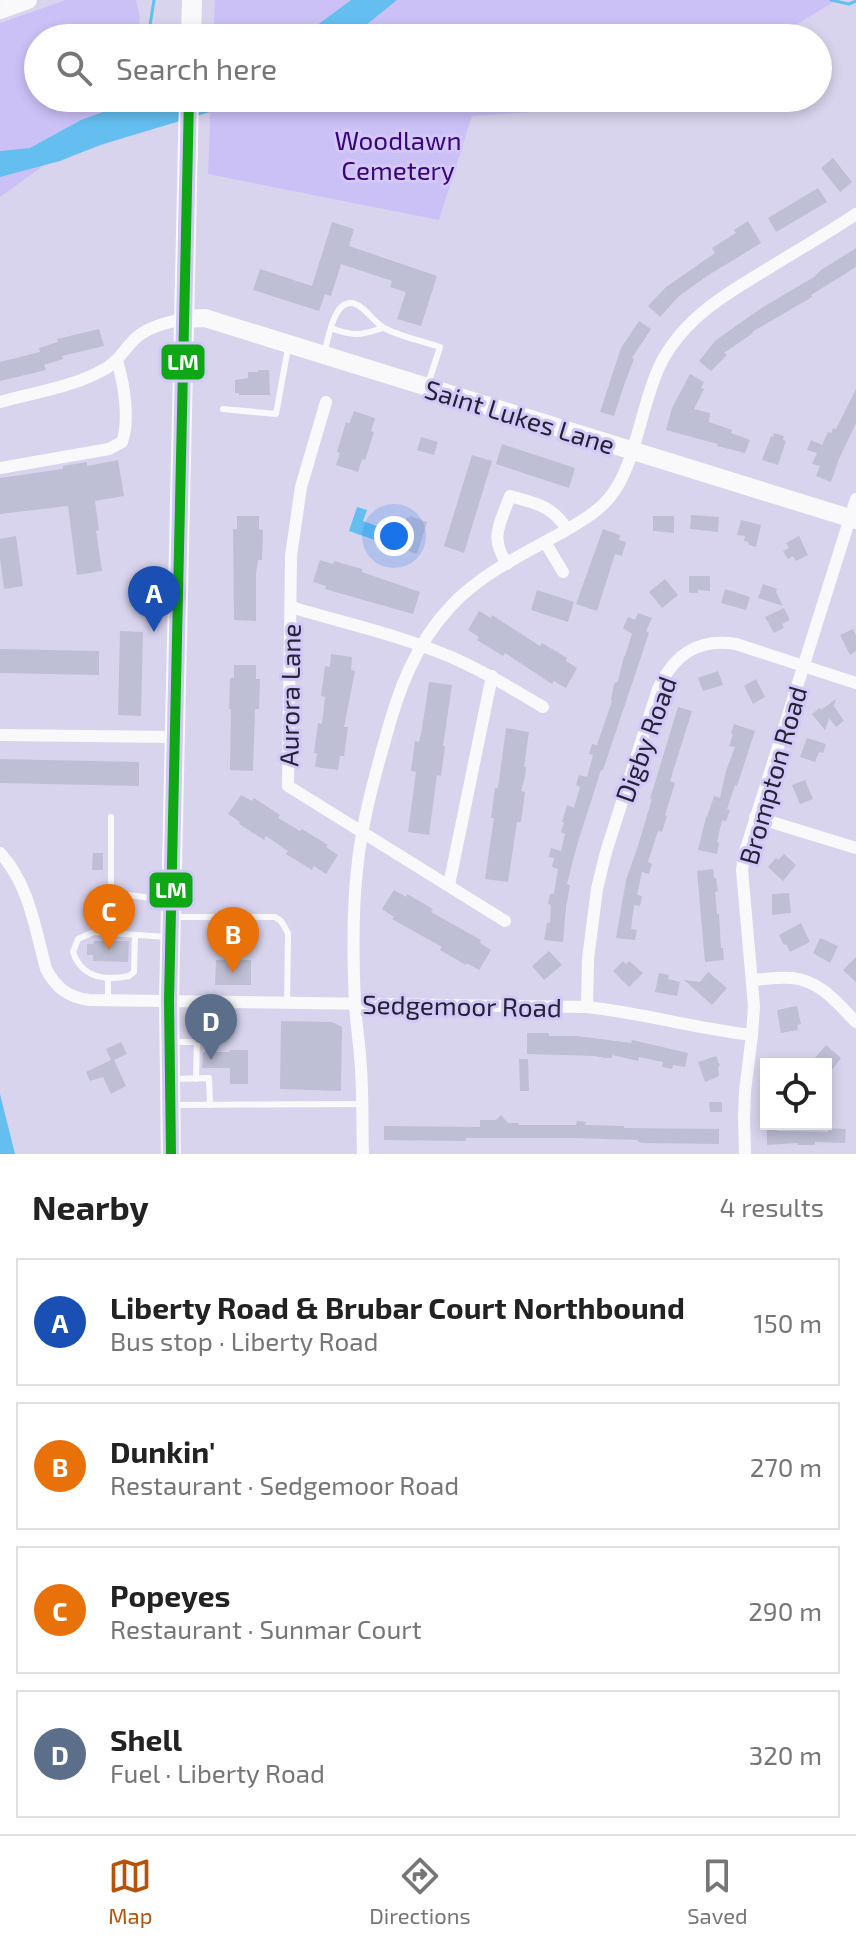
<!DOCTYPE html>
<meta charset="utf-8">
<style>
body{margin:0;font-family:"Exo 2",sans-serif;background:#f2f2f2;color:#222}
.controls{position:absolute;right:24px;bottom:24px;display:grid;overflow:hidden;border-radius:0px;box-shadow:0 4px 12px #0003}
.controls button{width:72px;height:72px;display:grid;place-items:center;padding:0;border:0;border-bottom:2px solid #e0e0e0;background:#fff;color:#222;font:40px sans-serif}
.you{position:absolute;left:394px;top:536px;width:28px;height:28px;margin:-20px;border:6px solid #fff;border-radius:50%;background:#1a73e8;box-shadow:0 0 0 12px #1a73e833}
.badge{display:grid;place-items:center;width:52px;height:52px;border-radius:50%;background:#b45309;color:#fff;font-size:26px;font-weight:700}
.pin{position:absolute;translate:-50% -66px;filter:drop-shadow(0 2px 4px #0008)}
.pin::after{content:'';position:absolute;top:42px;width:28px;height:24px;background:inherit;clip-path:polygon(0 0,100% 0,50% 100%)}
.list{margin:0;padding:0;list-style:none}
h2{display:flex;justify-content:space-between;align-items:center;height:104px;margin:0;padding:0 32px;font-size:34px}
h2 small{font-size:26px;font-weight:400;color:#767676}
.list li{display:grid;grid-template-columns:52px 1fr auto;gap:24px;align-items:center;box-sizing:border-box;height:128px;margin:0 16px 16px;padding:0 16px;border:2px solid #e0e0e0;border-radius:0px}
.list b{display:block;font-size:30px;white-space:nowrap}
.list p{margin:0;font-size:26px;white-space:nowrap;color:#767676}
.list em{font-size:26px;font-style:normal;color:#767676}
.icon{flex:none;width:44px;height:44px;fill:none;stroke:currentColor;stroke-width:2;stroke-linecap:round;stroke-linejoin:round}
.map{position:relative;flex:none;width:856px;height:1154px;overflow:hidden}
.search{position:absolute;background:#fff;box-shadow:0 4px 12px #0003;left:24px;right:24px;top:24px;height:88px;display:flex;align-items:center;gap:20px;box-sizing:border-box;padding:0 28px;border-radius:44px;color:#767676;font-size:30px}
.sheet{height:680px;background:#fff}
nav{display:flex;justify-content:space-around;align-items:center;box-sizing:border-box;height:112px;border-top:2px solid #e0e0e0;background:#fff;font-size:22px;color:#767676}
nav a{display:grid;justify-items:center;gap:4px}
nav .on{color:#b45309}
.map>svg:first-child{display:block}
.green{fill:#ccc1f7}
.water{fill:#64bef0}
.lines{fill:none;stroke-linecap:round;stroke-linejoin:round}
.stream{stroke:#64bef0;stroke-width:3}
.building{fill:#bebed4}
.lane{stroke:#f9f9fc;stroke-width:6}
.street{stroke:#f9f9fc;stroke-width:12}
.secondary{stroke:#f9f9fc;stroke-width:18}
.primary{stroke:#f9f9fc;stroke-width:20}
.bus-1-casing{stroke:#d2c9f9;stroke-width:16}
.bus-1{stroke:#0fa715;stroke-width:10}
.labels{text-anchor:middle;dominant-baseline:central;stroke-width:6;stroke-linejoin:round;paint-order:stroke}
.park-label{font-size:26px;fill:#3b047b;stroke:#d2c9f9}
.street-label{font-size:26px;fill:#262234;stroke:#d2c9f9}
.line-badge{stroke:#d2c9f9;stroke-width:3}
.badge-label{font-size:22px;text-anchor:middle;font-weight:bold;fill:#fff}
</style>
<div class="map">
<svg width="856" height="1154" viewBox="0 0 856 1154">
<rect width="100%" height="100%" fill="#d9d4ee"/>
<!-- green -->
<g class="green">
<path d="M66,0H136L140,18L136,38H38V98H126L123,138L46,164L0,197V23Z"/>
<path d="M215,0H837L774,38H213Z"/>
<path d="M211,98H603L532,112L472,116L439,220L208,174Z"/>
</g>
<!-- water -->
<g class="water">
<path d="M351,0H397L350,38H300Z"/>
<path d="M142,98H259L253,102L220,109L100,145L60,161L0,177V151L30,148L81,120Z"/>
<path d="M357,507L367,510L363,521L391,531L386,544L349,531Z"/>
<path d="M0,1094L15,1154H0Z"/>
</g>
<g class="lines">
<!-- stream -->
<g class="stream">
<path d="M831,0L849,4L856,1"/>
<path d="M148,38L154,0"/>
</g>
</g>
<!-- building -->
<g class="building">
<path d="M833,158L852,182L840,192L821,168Z"/>
<path d="M818,188L827,202L776,232L768,218Z"/>
<path d="M748,221L761,243L707,276L679,296L660,317L648,306L666,287L715,253L712,248L736,233L734,230Z"/>
<path d="M332,222L354,229L349,246L437,276L421,326L397,319L406,292L390,287L392,281L341,264L331,296L325,294L319,311L253,290L260,269L312,286Z"/>
<path d="M856,248V267L811,295L812,297L752,332L753,333L724,353L727,355L711,371L699,361L716,340L763,307L814,277L821,270Z"/>
<path d="M639,321L651,329L632,358L634,359L623,388L614,416L600,412L621,348Z"/>
<path d="M99,329L104,346L62,356L63,359L44,365L46,370L0,381V362L40,352L39,348L58,342L57,339Z"/>
<path d="M258,370H269L270,395H239V393H235V380L248,378V372H258Z"/>
<path d="M690,374L704,382L701,388L704,389L694,409L710,413L709,422L732,430L731,433L750,440L745,453L717,446L718,444L666,430L672,408Z"/>
<path d="M856,389V423L839,459L831,482L816,476L820,466L812,464L817,453L807,450L811,440L822,445L828,432L831,433L833,428L836,429Z"/>
<path d="M354,411L375,418L371,431L374,432L365,460L362,459L358,472L336,465L340,453L337,452L346,422L349,424Z"/>
<path d="M774,433L784,436L783,440L786,441L778,465L762,460L771,436L773,437Z"/>
<path d="M421,437L438,442L434,455L417,450Z"/>
<path d="M502,444L575,468L569,488L496,464Z"/>
<path d="M472,455L492,461L464,553L444,546Z"/>
<path d="M118,460L124,496L95,501L99,530L96,531L102,571L77,575L68,506L0,514V478L63,469V466L87,462V466Z"/>
<path d="M691,515L719,517L718,532L690,529Z"/>
<path d="M237,516H259V529L263,530L262,560H258L256,573V621L234,620L233,529H237Z"/>
<path d="M410,516L427,522L417,554L397,547L407,517L409,518Z"/>
<path d="M653,516H674V533L653,531Z"/>
<path d="M741,520L761,525L756,547L749,545L748,542L744,541L745,536L737,535Z"/>
<path d="M603,529L620,535L619,540L626,542L622,556L615,554L597,611L576,604Z"/>
<path d="M16,536L23,586L4,589L0,558V539Z"/>
<path d="M799,536L808,555L796,561L793,556L788,559L783,551L789,548L786,543Z"/>
<path d="M320,560L333,564L334,561L362,569V572L420,592L413,614L325,589L326,586L313,582Z"/>
<path d="M689,576H710V591L698,590V593H689Z"/>
<path d="M665,579L678,595L662,608L649,592Z"/>
<path d="M763,584L777,589L776,592L783,606L758,598Z"/>
<path d="M725,589L750,597L746,610L721,603Z"/>
<path d="M537,590L574,602L568,622L531,610Z"/>
<path d="M784,608L790,620L782,624L784,628L774,633L765,617Z"/>
<path d="M479,611L491,618L492,615L540,646L542,643L567,658L566,661L577,668L566,688L554,681L552,684L505,653L503,656L477,640L479,637L468,630Z"/>
<path d="M638,613L652,618L646,631L649,633L603,770H601L577,845L567,884L570,885L566,907L563,942L544,940L547,923H550L551,905L548,904L550,894H554L558,869L552,867L554,858L549,857L551,848L561,851L565,834L561,832L564,823L562,822L567,805L574,808L580,787L576,785L579,775L587,777L593,755L589,754L592,744L597,745L612,701L611,700L614,684L618,681L624,656H625L632,634L623,628L628,617L635,620Z"/>
<path d="M853,629L856,635V651L850,655L840,635Z"/>
<path d="M120,631L143,632L141,716L118,715Z"/>
<path d="M0,649L99,651V675L0,673Z"/>
<path d="M331,654L352,657L351,670L355,671L344,727H348L344,756H340L338,770L315,767L317,753H314L318,723L322,724L325,697L321,696L325,666L330,667Z"/>
<path d="M234,665H256V679H260L259,709H255L253,771L230,770L231,709H229L230,678H234Z"/>
<path d="M718,671L723,685L703,691L698,678Z"/>
<path d="M756,679L765,697L753,704L744,686Z"/>
<path d="M429,682L452,685L443,746H445L441,776L437,775L429,835L408,832L416,772L411,771L415,741L419,742L422,729Z"/>
<path d="M836,699L834,706L844,721L836,727L829,718L825,730L812,714L820,708L821,710Z"/>
<path d="M678,707L692,711L670,781L675,783L665,815L667,816L662,832L658,831L648,862L652,864L649,874L642,872L637,895L642,896L640,906L634,905L631,929L637,930L635,940L616,938L626,880L638,846L652,799H650Z"/>
<path d="M734,724L755,731L737,786L735,785L727,809L730,810L726,821L722,820L717,842L719,843L717,854L698,850L706,817H707L714,796L720,798L726,771L735,747L729,746L733,734L731,733Z"/>
<path d="M506,728L529,732L524,767H526L525,777L521,791L525,792L521,822H517L508,882L485,879L494,818H491L495,788H498Z"/>
<path d="M807,738L826,744L823,753L819,752L815,762L800,757Z"/>
<path d="M0,759L139,762V786L0,783Z"/>
<path d="M805,780L813,799L800,804L792,785Z"/>
<path d="M241,795L252,801L254,798L280,815L278,818L300,831L302,829L328,845L326,847L338,855L326,874L314,866L312,870L286,854L288,851L266,836L264,840L239,824L240,822L228,814Z"/>
<path d="M93,853H103V870H92Z"/>
<path d="M784,854L796,865L783,881L768,867L776,858L778,860Z"/>
<path d="M713,869L714,878H716L718,891L715,892L717,914H719L721,948H723L724,960L705,962L697,871Z"/>
<path d="M394,890L406,897L407,894L433,909L431,912L481,940L480,943L491,950L479,970L467,963L466,965L440,950L442,947L392,919L394,917L382,909Z"/>
<path d="M789,893L791,913L772,915V894Z"/>
<path d="M801,923L810,942L790,952L786,944L784,945L779,935Z"/>
<path d="M820,938L838,946L830,963L813,953Z"/>
<path d="M94,941H129L128,962L93,961V955H87V944H93Z"/>
<path d="M549,951L562,965L544,980L532,966Z"/>
<path d="M856,957V982L843,970Z"/>
<path d="M216,960H251V985H215Z"/>
<path d="M623,961L626,964L629,961L643,973L629,987L613,971Z"/>
<path d="M708,972L727,988L712,1005L684,980L700,982Z"/>
<path d="M659,973L669,975L668,979L680,982L677,996L655,992Z"/>
<path d="M797,1006L801,1024L797,1025L798,1030L781,1033L777,1010Z"/>
<path d="M281,1021L332,1022L342,1027L341,1091L280,1089Z"/>
<path d="M527,1033H549V1036H577L631,1043L632,1040L688,1053L685,1067L673,1065L672,1069L662,1067L663,1062L639,1057L638,1061L612,1055V1058H605L595,1056L527,1054Z"/>
<path d="M121,1042L127,1054L114,1060L126,1086L111,1094L103,1077L90,1081L86,1072L111,1060L106,1049Z"/>
<path d="M826,1045L841,1058L831,1071L826,1068V1064H821L814,1059Z"/>
<path d="M230,1050H248V1084H230V1068H202L203,1052H230Z"/>
<path d="M716,1056L720,1066L718,1067L719,1076L705,1082L698,1062Z"/>
<path d="M519,1059H528L529,1091H520Z"/>
<path d="M709,1102H722V1112H710Z"/>
<path d="M501,1115L508,1123H519L518,1125H576L577,1121L586,1122L585,1125L624,1126V1128L719,1129V1144L644,1143L638,1142V1140L575,1138H466V1141L384,1140V1126L480,1127V1120H496Z"/>
<path d="M767,1126H777V1131L828,1132V1128L846,1129L845,1143L815,1142V1145H798V1143L767,1145Z"/>
</g>
<g class="lines">
<!-- lane -->
<g class="lane">
<path d="M331,328C354,337 361,335 383,328"/>
<path d="M325,350C329,335 336,288 362,308C370,314 376,324 386,329C402,337 422,341 440,347L428,384"/>
<path d="M223,409L276,414L288,348"/>
<path d="M111,817V893L168,900"/>
<path d="M173,917H275L281,921L288,933L287,1003"/>
<path d="M135,936L134,972L129,976C104,981 82,978 73,952L78,939L94,932L167,937"/>
<path d="M108,1000V978"/>
<path d="M173,1042H197L196,1079"/>
<path d="M197,1042L217,1026L219,1001"/>
<path d="M175,1079L209,1078L210,1105"/>
<path d="M174,1105L362,1104"/>
</g>
<!-- street -->
<g class="street">
<path d="M0,402C32,393 72,387 101,371C120,362 123,349 137,337C150,326 167,323 183,319"/>
<path d="M326,402L301,487L291,556L288,786L505,921"/>
<path d="M0,468L109,449L122,442C130,420 124,383 117,361"/>
<path d="M545,542L563,572"/>
<path d="M507,564C489,536 500,525 510,496C537,504 551,505 567,529"/>
<path d="M291,607C344,623 400,635 451,657C483,671 513,689 543,707"/>
<path d="M0,735L174,737"/>
<path d="M755,817L856,848"/>
<path d="M0,853C29,884 35,928 46,969C56,988 68,997 89,1000L587,1007C643,1013 697,1029 752,1035"/>
<path d="M449,885L492,676"/>
<path d="M753,980C765,979 780,977 792,978C821,981 837,1003 856,1022"/>
<path d="M587,1007L588,959L597,889L606,852L658,689C674,655 697,638 736,644L856,683"/>
<path d="M363,1154C362,1126 363,1097 361,1069C360,1047 356,1025 355,1003C353,959 352,914 357,870C361,827 373,782 385,740C398,691 415,644 451,606C481,574 523,554 561,533C578,523 597,513 610,497C637,464 641,402 661,363C684,318 727,293 769,268C798,250 828,233 856,214"/>
<path d="M745,1154L744,1118L745,1091L752,1035L754,1006L742,870L744,855L856,499"/>
</g>
<!-- secondary -->
<g class="secondary">
<path d="M0,10L28,0"/>
<path d="M183,319L205,318L856,520"/>
</g>
<!-- primary -->
<g class="primary">
<path d="M191,38L192,0"/>
<path d="M171,1154L169,1000L189,98"/>
</g>
<!-- bus-1 casing -->
<g class="bus-1-casing">
<path id="bus-1" d="M171,1154L169,1000L189,98"/>
</g>
<!-- bus-1 -->
<use href="#bus-1" class="bus-1"/>
</g>
<g class="labels">
<!-- park labels -->
<g class="park-label">
<text x="398" y="139">Woodlawn<tspan x="398" dy="30">Cemetery</tspan></text>
</g>
<!-- street labels -->
<g class="street-label">
<text transform="translate(520 416) rotate(17)">Saint Lukes Lane</text>
<text transform="translate(289 695) rotate(-89)">Aurora Lane</text>
<text transform="translate(645 739) rotate(-70)">Digby Road</text>
<text transform="translate(772 775) rotate(-74)">Brompton Road</text>
<text transform="translate(462 1005) rotate(1)">Sedgemoor Road</text>
</g>
</g>
<g class="line-badge">
<rect x="160" y="343" width="46" height="38" rx="8" fill="#0fa715"/>
<rect x="148" y="871" width="46" height="38" rx="8" fill="#0fa715"/>
</g>
<g class="badge-label">
<text x="183" y="370">LM</text>
<text x="171" y="898">LM</text>
</g>
</svg>
<div class="controls">
<button><svg class="icon" aria-label="locate" viewBox="0 0 24 24"><circle cx="12" cy="12" r="6"/><path d="M12 2v4M12 18v4M2 12h4M18 12h4"/></svg></button>
</div>
<div class="you"></div>
<div class="pin badge" style="left:154px;top:632px;background:#1a4fb4">A</div>
<div class="pin badge" style="left:233px;top:973px;background:#e8710a">B</div>
<div class="pin badge" style="left:109px;top:950px;background:#e8710a">C</div>
<div class="pin badge" style="left:211px;top:1060px;background:#5c6f8a">D</div>
<div class="search"><svg class="icon" aria-label="search" viewBox="0 0 24 24"><circle cx="10" cy="10" r="6"/><path d="M15 15l6 6"/></svg>Search here</div>
</div>
<section class="sheet">
<h2>Nearby<small>4 results</small></h2>
<ul class="list">
<li><span class="badge" style="background:#1a4fb4">A</span><div><b>Liberty Road &amp; Brubar Court Northbound</b><p>Bus stop · Liberty Road</p></div><em>150 m</em></li>
<li><span class="badge" style="background:#e8710a">B</span><div><b>Dunkin'</b><p>Restaurant · Sedgemoor Road</p></div><em>270 m</em></li>
<li><span class="badge" style="background:#e8710a">C</span><div><b>Popeyes</b><p>Restaurant · Sunmar Court</p></div><em>290 m</em></li>
<li><span class="badge" style="background:#5c6f8a">D</span><div><b>Shell</b><p>Fuel · Liberty Road</p></div><em>320 m</em></li>
</ul>
</section>
<nav>
<a class="on"><svg class="icon" aria-label="map" viewBox="0 0 24 24"><path d="M3 6l6-2 6 2 6-2v14l-6 2-6-2-6 2zM9 4v14M15 6v14"/></svg>Map</a>
<a><svg class="icon" aria-label="directions" viewBox="0 0 24 24"><path d="M12 3l9 9-9 9-9-9zM9 14v-3h6M13 9l2 2-2 2"/></svg>Directions</a>
<a><svg class="icon" aria-label="saved" viewBox="0 0 24 24"><path d="M7 4h10v16l-5-4-5 4z"/></svg>Saved</a>
</nav>
